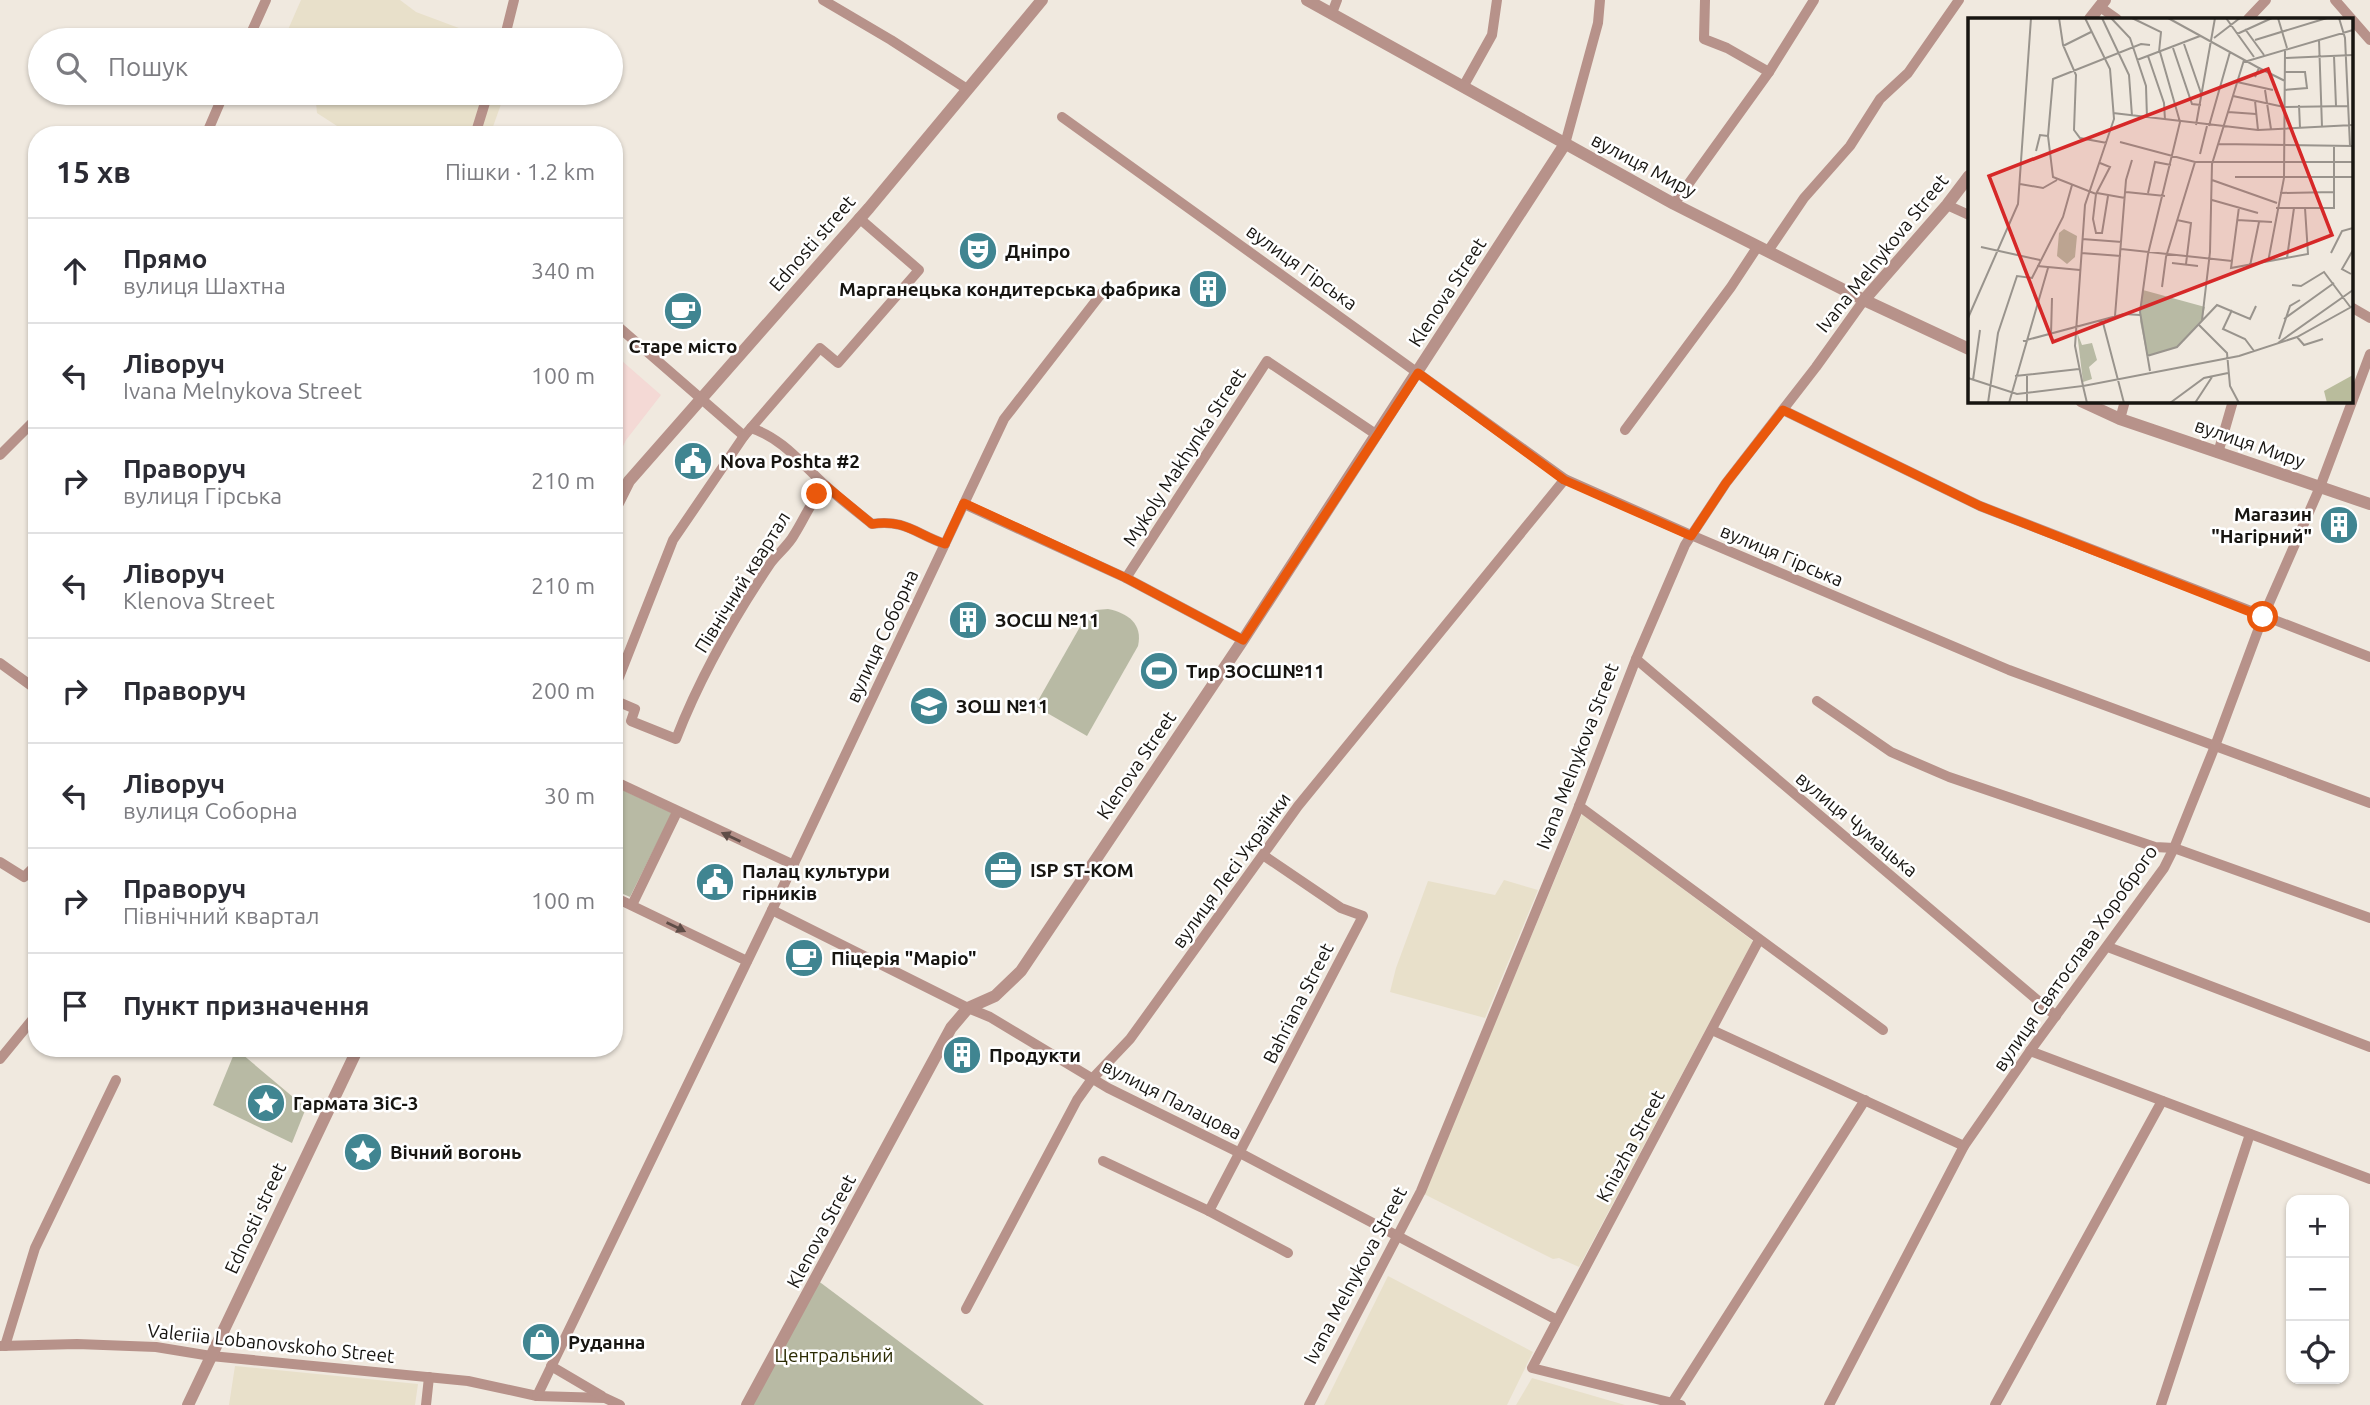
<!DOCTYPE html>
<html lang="uk">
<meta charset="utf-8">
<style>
body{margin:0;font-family:Ubuntu,sans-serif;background:#f2f2f3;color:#2b2b33}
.controls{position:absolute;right:21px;bottom:21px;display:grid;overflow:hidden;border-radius:14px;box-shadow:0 2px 5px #0004}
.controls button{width:63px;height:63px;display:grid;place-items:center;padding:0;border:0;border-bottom:2px solid #e1e1e2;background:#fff;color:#2b2b33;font:35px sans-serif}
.stop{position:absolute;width:21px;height:21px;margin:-16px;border:5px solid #ea580c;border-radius:50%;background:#fff}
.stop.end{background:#ea580c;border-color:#fff;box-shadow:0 2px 7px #0008}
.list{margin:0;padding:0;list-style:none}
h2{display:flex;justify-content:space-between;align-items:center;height:91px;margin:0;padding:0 28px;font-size:30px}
h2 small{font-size:23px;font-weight:400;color:#7c7c81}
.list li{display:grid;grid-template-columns:46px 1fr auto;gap:21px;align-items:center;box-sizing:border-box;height:105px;padding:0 28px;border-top:2px solid #e1e1e2}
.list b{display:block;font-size:26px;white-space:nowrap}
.list p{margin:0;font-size:23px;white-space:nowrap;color:#7c7c81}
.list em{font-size:23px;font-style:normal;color:#7c7c81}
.icon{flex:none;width:38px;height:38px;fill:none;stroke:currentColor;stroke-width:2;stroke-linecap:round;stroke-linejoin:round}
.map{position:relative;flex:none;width:2370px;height:1405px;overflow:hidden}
.search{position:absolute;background:#fff;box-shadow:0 2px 5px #0004;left:28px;top:28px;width:595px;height:77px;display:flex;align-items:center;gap:18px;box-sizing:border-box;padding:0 24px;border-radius:38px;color:#7c7c81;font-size:26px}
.panel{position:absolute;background:#fff;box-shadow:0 2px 5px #0004;left:28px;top:126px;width:595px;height:931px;border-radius:28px}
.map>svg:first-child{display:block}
.industrial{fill:#e8e0ca}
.education{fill:#f4d9d5}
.green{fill:#b8baa4}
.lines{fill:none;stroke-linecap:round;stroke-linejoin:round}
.minor{stroke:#b7928a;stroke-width:10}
.tertiary{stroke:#b7928a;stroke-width:12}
.oneway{fill:#5f4d47}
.route{stroke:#ea580c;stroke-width:9}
.labels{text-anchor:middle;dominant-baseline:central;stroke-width:5;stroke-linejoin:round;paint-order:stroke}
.street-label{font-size:19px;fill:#171511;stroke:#fff}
.poi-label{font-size:19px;font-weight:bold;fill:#171511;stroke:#fff;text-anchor:start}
.park-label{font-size:19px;fill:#2c2c04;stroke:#fff}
.inset-road{fill:none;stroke:#99948d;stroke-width:2}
.view{fill:#d62828;fill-opacity:0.15;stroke:#d62828;stroke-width:3.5}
.inset-edge{fill:none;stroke:#171511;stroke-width:3.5}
</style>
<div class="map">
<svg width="2370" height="1405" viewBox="0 0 2370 1405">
<rect width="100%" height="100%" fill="#f0e9df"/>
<!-- industrial -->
<g class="industrial">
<path d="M301,0H400L416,12L491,40H304L287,32Z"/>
<path d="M315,93H505L490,135H351L317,113Z"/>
<path d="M1582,814L1753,941L1579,1267L1559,1258L1553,1259L1424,1194Z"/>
<path d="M1504,880L1538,890L1485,1018L1390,992L1396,968L1428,881L1495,895Z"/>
<path d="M1388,1276L1533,1352L1507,1405H1324Z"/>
<path d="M235,1366L418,1384L415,1405H229Z"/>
<path d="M1532,1378L1625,1405H1516Z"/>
</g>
<!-- education -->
<path class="education" d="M614,354L661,395L626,440L614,466Z"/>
<!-- green -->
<g class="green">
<path d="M1108,609C1128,613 1143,624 1138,646L1087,736L1035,706L1085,618L1096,610Z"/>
<path d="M614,786L672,813L630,897L614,890Z"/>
<path d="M236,1049L306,1108L292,1143L213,1105Z"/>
<path d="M817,1280L984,1405H747Z"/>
</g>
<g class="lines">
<!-- minor -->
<g class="minor">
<path d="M823,0L891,40L967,89"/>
<path d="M1705,0L1704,39L1727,48L1769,72"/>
<path d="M2335,0L2370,40"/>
<path d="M2100,7L2117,19"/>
<path d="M1332,13L1337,0"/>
<path d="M2248,19L2266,0"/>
<path d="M248,40L266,0"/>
<path d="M504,40L514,0"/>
<path d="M1463,87L1492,35L1497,0"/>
<path d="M1062,117L1565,479L1691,535L2009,670L2370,803"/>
<path d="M206,135L224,93"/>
<path d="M475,135L488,93"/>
<path d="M1565,144L1598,23L1600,0"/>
<path d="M1674,204L1769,72L1814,0"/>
<path d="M1947,205L1969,215"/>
<path d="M1768,251L1804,198L1850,146L1880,99L1908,73L1959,0"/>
<path d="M2351,307L2370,318"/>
<path d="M614,323L744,436L820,348L838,363L919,270L859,218"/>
<path d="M1783,410L1980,506L2370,657"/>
<path d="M2120,419L2125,401"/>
<path d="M751,428C782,438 801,463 825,485C840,499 856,511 872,524C905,519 916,534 945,544"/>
<path d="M1625,430L1731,287L1758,246"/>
<path d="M2218,453L2233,401"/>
<path d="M0,455L37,418"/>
<path d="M964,504L1126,578L1243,640"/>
<path d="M1126,578L1267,361L1377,435"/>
<path d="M1636,659L2056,1016"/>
<path d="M0,663L37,690"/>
<path d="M614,690L673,540L744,436"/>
<path d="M614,700L635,709L631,721L676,739C700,677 733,619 770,564C777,554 788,546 794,535C805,518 811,500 826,486"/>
<path d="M1817,701L1891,752L1949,777L2155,847L2174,848L2370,918"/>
<path d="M614,781L794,865"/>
<path d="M1579,806L1883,1030"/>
<path d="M0,862L24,877L37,864"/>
<path d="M614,897L747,961"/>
<path d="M632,905L677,812"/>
<path d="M772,910L968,1008L990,1017L1108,1088L1240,1153L1557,1320"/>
<path d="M2108,947L2370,1047"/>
<path d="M1712,1030L1964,1146"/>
<path d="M2030,1051L2370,1179"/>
<path d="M0,1059L37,1014"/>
<path d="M1103,1161L1209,1211L1288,1253"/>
<path d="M1209,1211L1363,916L1341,908L1263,855"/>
<path d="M966,1309L1077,1100L1092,1079L1130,1039L1298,806L1565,479"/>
<path d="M0,1346L77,1344L156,1347L211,1356L468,1381L537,1396L605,1398L620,1405"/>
<path d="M5,1346L35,1248L116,1080"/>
<path d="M551,1366L602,1396"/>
<path d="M537,1396L772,910L1004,419L1105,289"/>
<path d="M1672,1403L1865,1100"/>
<path d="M426,1405L429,1377"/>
<path d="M1309,1405L1421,1191L1576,814L1636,659L1685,545L1726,483L1816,367L1864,300"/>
<path d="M1681,1405L1532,1368L1759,940"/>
<path d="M1829,1405L1964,1146L2030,1051L2164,868L2174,848L2215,746L2263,617L2320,487L2370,354"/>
<path d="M1995,1405L2162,1101"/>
<path d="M2161,1405L2250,1134"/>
</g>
<!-- tertiary -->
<g class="tertiary">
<path d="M1307,0L1674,204L1864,300L1969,349"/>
<path d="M2090,19L2105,0"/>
<path d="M1864,300L1947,205L1969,176"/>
<path d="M2081,401L2120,419L2370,504"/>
<path d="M614,511L629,481L869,208L1042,0"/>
<path d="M188,1405L358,1048"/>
<path d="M747,1405L951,1028L968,1008L995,996L1021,971L1243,640L1565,144"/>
</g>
</g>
<!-- one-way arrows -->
<defs><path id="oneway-solid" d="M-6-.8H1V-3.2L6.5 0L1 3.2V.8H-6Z" transform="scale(1.75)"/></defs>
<g class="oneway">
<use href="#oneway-solid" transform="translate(731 837) rotate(-155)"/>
<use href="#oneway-solid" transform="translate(676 927) rotate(26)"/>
</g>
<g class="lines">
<!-- route -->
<path class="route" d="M817,494L826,486L872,524C905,519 916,534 945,544L964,503L1126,578L1243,640L1418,373L1564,480L1691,536L1726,483L1783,410L1980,506L2263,617"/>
</g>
<!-- icons -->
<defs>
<g id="theatre-disc" transform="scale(2.0125)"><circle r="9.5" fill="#408591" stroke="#fff"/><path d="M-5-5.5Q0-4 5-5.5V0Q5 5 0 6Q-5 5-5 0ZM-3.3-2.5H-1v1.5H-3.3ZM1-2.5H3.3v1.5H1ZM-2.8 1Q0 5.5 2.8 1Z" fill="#fff"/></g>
<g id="building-disc" transform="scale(2.0125)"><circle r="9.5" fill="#408591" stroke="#fff"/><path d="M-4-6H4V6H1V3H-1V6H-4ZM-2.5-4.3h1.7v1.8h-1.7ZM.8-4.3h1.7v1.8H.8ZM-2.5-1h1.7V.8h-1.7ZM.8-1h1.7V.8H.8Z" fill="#fff"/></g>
<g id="cafe-disc" transform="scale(2.0125)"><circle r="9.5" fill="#408591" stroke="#fff"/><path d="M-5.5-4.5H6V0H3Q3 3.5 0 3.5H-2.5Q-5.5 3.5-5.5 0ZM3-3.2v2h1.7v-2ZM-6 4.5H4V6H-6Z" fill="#fff"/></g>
<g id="civic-disc" transform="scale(2.0125)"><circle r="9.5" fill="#408591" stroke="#fff"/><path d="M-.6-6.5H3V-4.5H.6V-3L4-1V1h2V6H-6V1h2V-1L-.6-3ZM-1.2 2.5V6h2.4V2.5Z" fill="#fff"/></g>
<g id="stadium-disc" transform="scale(2.0125)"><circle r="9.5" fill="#408591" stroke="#fff"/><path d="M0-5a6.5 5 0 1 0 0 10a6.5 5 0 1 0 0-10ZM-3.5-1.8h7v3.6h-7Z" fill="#fff"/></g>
<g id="school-disc" transform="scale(2.0125)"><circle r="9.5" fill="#408591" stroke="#fff"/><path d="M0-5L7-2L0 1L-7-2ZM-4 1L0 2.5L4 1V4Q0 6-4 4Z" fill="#fff"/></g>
<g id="office-disc" transform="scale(2.0125)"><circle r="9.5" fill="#408591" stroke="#fff"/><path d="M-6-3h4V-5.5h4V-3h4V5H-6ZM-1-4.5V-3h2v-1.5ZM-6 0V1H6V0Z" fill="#fff"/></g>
<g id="sight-disc" transform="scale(2.0125)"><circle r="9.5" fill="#408591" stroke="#fff"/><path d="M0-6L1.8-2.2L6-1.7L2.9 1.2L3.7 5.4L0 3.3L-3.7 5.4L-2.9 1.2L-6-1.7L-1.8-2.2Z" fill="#fff"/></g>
<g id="shop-disc" transform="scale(2.0125)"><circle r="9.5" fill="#408591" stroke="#fff"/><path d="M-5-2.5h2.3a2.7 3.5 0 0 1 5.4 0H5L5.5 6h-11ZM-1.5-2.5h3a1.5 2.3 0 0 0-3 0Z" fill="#fff"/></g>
</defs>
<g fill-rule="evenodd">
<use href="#theatre-disc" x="978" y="251"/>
<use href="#building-disc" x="1208" y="289"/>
<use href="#cafe-disc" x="683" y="311"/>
<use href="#civic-disc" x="693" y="461"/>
<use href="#building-disc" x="2339" y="525"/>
<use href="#building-disc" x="968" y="620"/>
<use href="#stadium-disc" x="1159" y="671"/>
<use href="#school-disc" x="929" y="706"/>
<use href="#office-disc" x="1003" y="870"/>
<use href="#civic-disc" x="715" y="882"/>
<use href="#cafe-disc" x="804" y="958"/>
<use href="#building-disc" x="962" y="1055"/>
<use href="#sight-disc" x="266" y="1103"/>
<use href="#sight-disc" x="363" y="1152"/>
<use href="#shop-disc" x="541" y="1342"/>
</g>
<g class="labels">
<!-- street labels -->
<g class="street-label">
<text transform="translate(1644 165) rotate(28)">вулиця Миру</text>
<text transform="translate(812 243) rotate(-49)">Ednosti street</text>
<text transform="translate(1882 253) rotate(-51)">Ivana Melnykova Street</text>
<text transform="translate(1302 267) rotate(36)">вулиця Гірська</text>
<text transform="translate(1447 292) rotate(-57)">Klenova Street</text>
<text transform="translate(2250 443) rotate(19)">вулиця Миру</text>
<text transform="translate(1184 457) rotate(-57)">Mykoly Makhynka Street</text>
<text transform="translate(1782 555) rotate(23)">вулиця Гірська</text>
<text transform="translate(742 582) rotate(-58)">Північний квартал</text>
<text transform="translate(882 636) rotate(-65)">вулиця Соборна</text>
<text transform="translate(1577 756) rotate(-69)">Ivana Melnykova Street</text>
<text transform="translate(1136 765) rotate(-56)">Klenova Street</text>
<text transform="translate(1857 824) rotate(40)">вулиця Чумацька</text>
<text transform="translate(1231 870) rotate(-54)">вулиця Лесі Українки</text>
<text transform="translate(2075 958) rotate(-55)">вулиця Святослава Хороброго</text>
<text transform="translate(1298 1003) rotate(-63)">Bahriana Street</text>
<text transform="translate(1172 1099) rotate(27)">вулиця Палацова</text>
<text transform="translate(1630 1146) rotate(-62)">Kniazha Street</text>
<text transform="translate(255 1218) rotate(-65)">Ednosti street</text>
<text transform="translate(821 1231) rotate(-62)">Klenova Street</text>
<text transform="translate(1355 1275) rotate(-62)">Ivana Melnykova Street</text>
<text transform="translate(271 1343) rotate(6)">Valeriia Lobanovskoho Street</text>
</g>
<!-- poi labels -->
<g class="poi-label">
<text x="1005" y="251">Дніпро</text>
<text x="1181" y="289" text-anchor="end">Марганецька кондитерська фабрика</text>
<text x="683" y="346" text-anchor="middle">Старе місто</text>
<text x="720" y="461">Nova Poshta #2</text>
<text x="2312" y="514" text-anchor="end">Магазин<tspan x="2312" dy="22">"Нагірний"</tspan></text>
<text x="995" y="620">ЗОСШ №11</text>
<text x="1186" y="671">Тир ЗОСШ№11</text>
<text x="956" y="706">ЗОШ №11</text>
<text x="1030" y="870">ISP ST-KOM</text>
<text x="742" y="871">Палац культури<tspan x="742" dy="22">гірників</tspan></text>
<text x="831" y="958">Піцерія "Маріо"</text>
<text x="989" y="1055">Продукти</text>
<text x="293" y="1103">Гармата ЗіС-3</text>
<text x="390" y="1152">Вічний вогонь</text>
<text x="568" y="1342">Руданна</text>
</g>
<!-- park labels -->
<g class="park-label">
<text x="834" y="1355">Центральний</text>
</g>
</g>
<!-- overview -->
<g transform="translate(1968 18)">
<rect width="385" height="385" fill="#f0e9df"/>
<path d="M96,211L109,218L107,239L99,246L89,238L91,215ZM175,272L237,289L234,302L209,329L179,338L172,303ZM109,314L114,327L124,325L129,342L121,349L124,361L115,364Z" fill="#b8baa4"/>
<path d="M385,357V385H359L356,373Z" fill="#b9bc9c"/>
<path class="inset-road" d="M91,0L95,27L108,57L106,112L112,120L139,125M134,0L161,57L164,98M143,0L162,20L178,68L179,100M164,0L193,14L191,34M200,0L291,50L287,59M258,0L286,39M310,0L319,30M371,0L377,20L382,128M277,11L296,37M269,16L304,0M246,20L272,0M287,22L359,0M351,22L354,109M216,26L234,78M95,28L123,14M205,30L224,86L233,87M180,38L196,85L197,102M366,38L368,88M317,40L385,37M169,42L232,18M276,44L385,12M291,50L317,63M269,64L305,72M297,72L303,111M316,72L339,70L337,54H317M265,78L316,89L381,88M287,83L290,112M331,87L332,110M260,94L288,96M145,95L290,112L385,107M228,107L247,0M241,108L262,34M152,124L227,144H385M250,126L385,128M68,133L72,117L80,118M232,136L239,108M132,145L142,149L128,176L85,159L80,118L85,61L173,26L182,27M267,159H385M244,162L309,185M52,166L75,170L89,162M158,174L197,178M129,175L157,180M180,175L187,144L203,147M312,175L366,174M128,176L125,201L128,215H134L140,178M244,182L290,195M271,189L263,250L340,236L337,190M308,190H366V128M209,202L223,205L218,246M269,202L304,204M114,221L154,224M13,229L72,242M153,231L264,243M113,235L153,238M363,235L374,213L385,210M319,240L326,190M300,244L316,160L317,32M204,245L230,248M69,248L112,252M282,248L291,204M383,256L374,251L385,232M324,267L333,268L356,254L383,290M194,269L198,239L227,144M264,292L255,311L277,321L286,333M147,298L158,162L164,142M0,300L50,186L63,0M134,301L156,385M316,301L366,265M234,302L242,234L244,146L276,42M230,306L259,335L262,368L271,385M83,317L84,280M329,319L336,327L355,321M311,321L322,288L332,282M55,323L156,296L172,297M310,325L385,272M179,338L209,329L249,287L282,301L288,288M182,353L172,294L180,236L212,104L192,34M59,357V385M47,358L111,351M0,360L49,376L115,368L107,328L117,187L146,101L142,51L117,0M5,362L12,312M20,385L30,315L49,258L64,260L95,199L104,167M41,385L80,250M119,385L115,368L271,338L329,319L385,288M202,385L236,360L260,355M227,385L244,359"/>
<path class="view" d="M300,51L364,217L85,324L21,158Z"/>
<rect width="385" height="385" class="inset-edge"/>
</g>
</svg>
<div class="controls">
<button>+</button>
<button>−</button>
<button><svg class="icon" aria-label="locate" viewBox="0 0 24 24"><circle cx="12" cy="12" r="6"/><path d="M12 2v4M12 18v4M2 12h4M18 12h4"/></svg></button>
</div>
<div class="stop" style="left:2263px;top:617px"></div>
<div class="stop end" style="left:817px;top:494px"></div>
<div class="search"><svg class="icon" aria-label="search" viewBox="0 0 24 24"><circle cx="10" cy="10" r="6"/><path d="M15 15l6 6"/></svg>Пошук</div>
<section class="panel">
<h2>15 хв<small>Пішки · 1.2 km</small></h2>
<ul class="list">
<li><svg class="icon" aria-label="ahead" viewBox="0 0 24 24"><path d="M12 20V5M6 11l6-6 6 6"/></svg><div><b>Прямо</b><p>вулиця Шахтна</p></div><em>340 m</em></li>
<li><svg class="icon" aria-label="left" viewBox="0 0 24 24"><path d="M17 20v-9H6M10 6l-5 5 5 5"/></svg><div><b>Ліворуч</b><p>Ivana Melnykova Street</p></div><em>100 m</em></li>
<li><svg class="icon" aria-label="right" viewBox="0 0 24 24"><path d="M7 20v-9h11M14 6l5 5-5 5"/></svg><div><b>Праворуч</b><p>вулиця Гірська</p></div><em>210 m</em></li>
<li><svg class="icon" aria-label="left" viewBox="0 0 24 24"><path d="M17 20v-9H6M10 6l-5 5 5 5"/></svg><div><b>Ліворуч</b><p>Klenova Street</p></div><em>210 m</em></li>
<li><svg class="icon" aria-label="right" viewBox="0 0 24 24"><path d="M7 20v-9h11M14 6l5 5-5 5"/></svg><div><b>Праворуч</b></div><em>200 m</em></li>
<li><svg class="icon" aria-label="left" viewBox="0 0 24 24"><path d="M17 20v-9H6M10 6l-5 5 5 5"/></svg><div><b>Ліворуч</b><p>вулиця Соборна</p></div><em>30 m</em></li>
<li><svg class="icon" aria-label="right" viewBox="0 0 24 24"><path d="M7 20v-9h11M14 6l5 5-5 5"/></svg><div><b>Праворуч</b><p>Північний квартал</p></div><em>100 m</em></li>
<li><svg class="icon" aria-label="arrive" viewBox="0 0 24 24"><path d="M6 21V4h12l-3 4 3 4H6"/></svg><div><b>Пункт призначення</b></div></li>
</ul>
</section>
</div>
